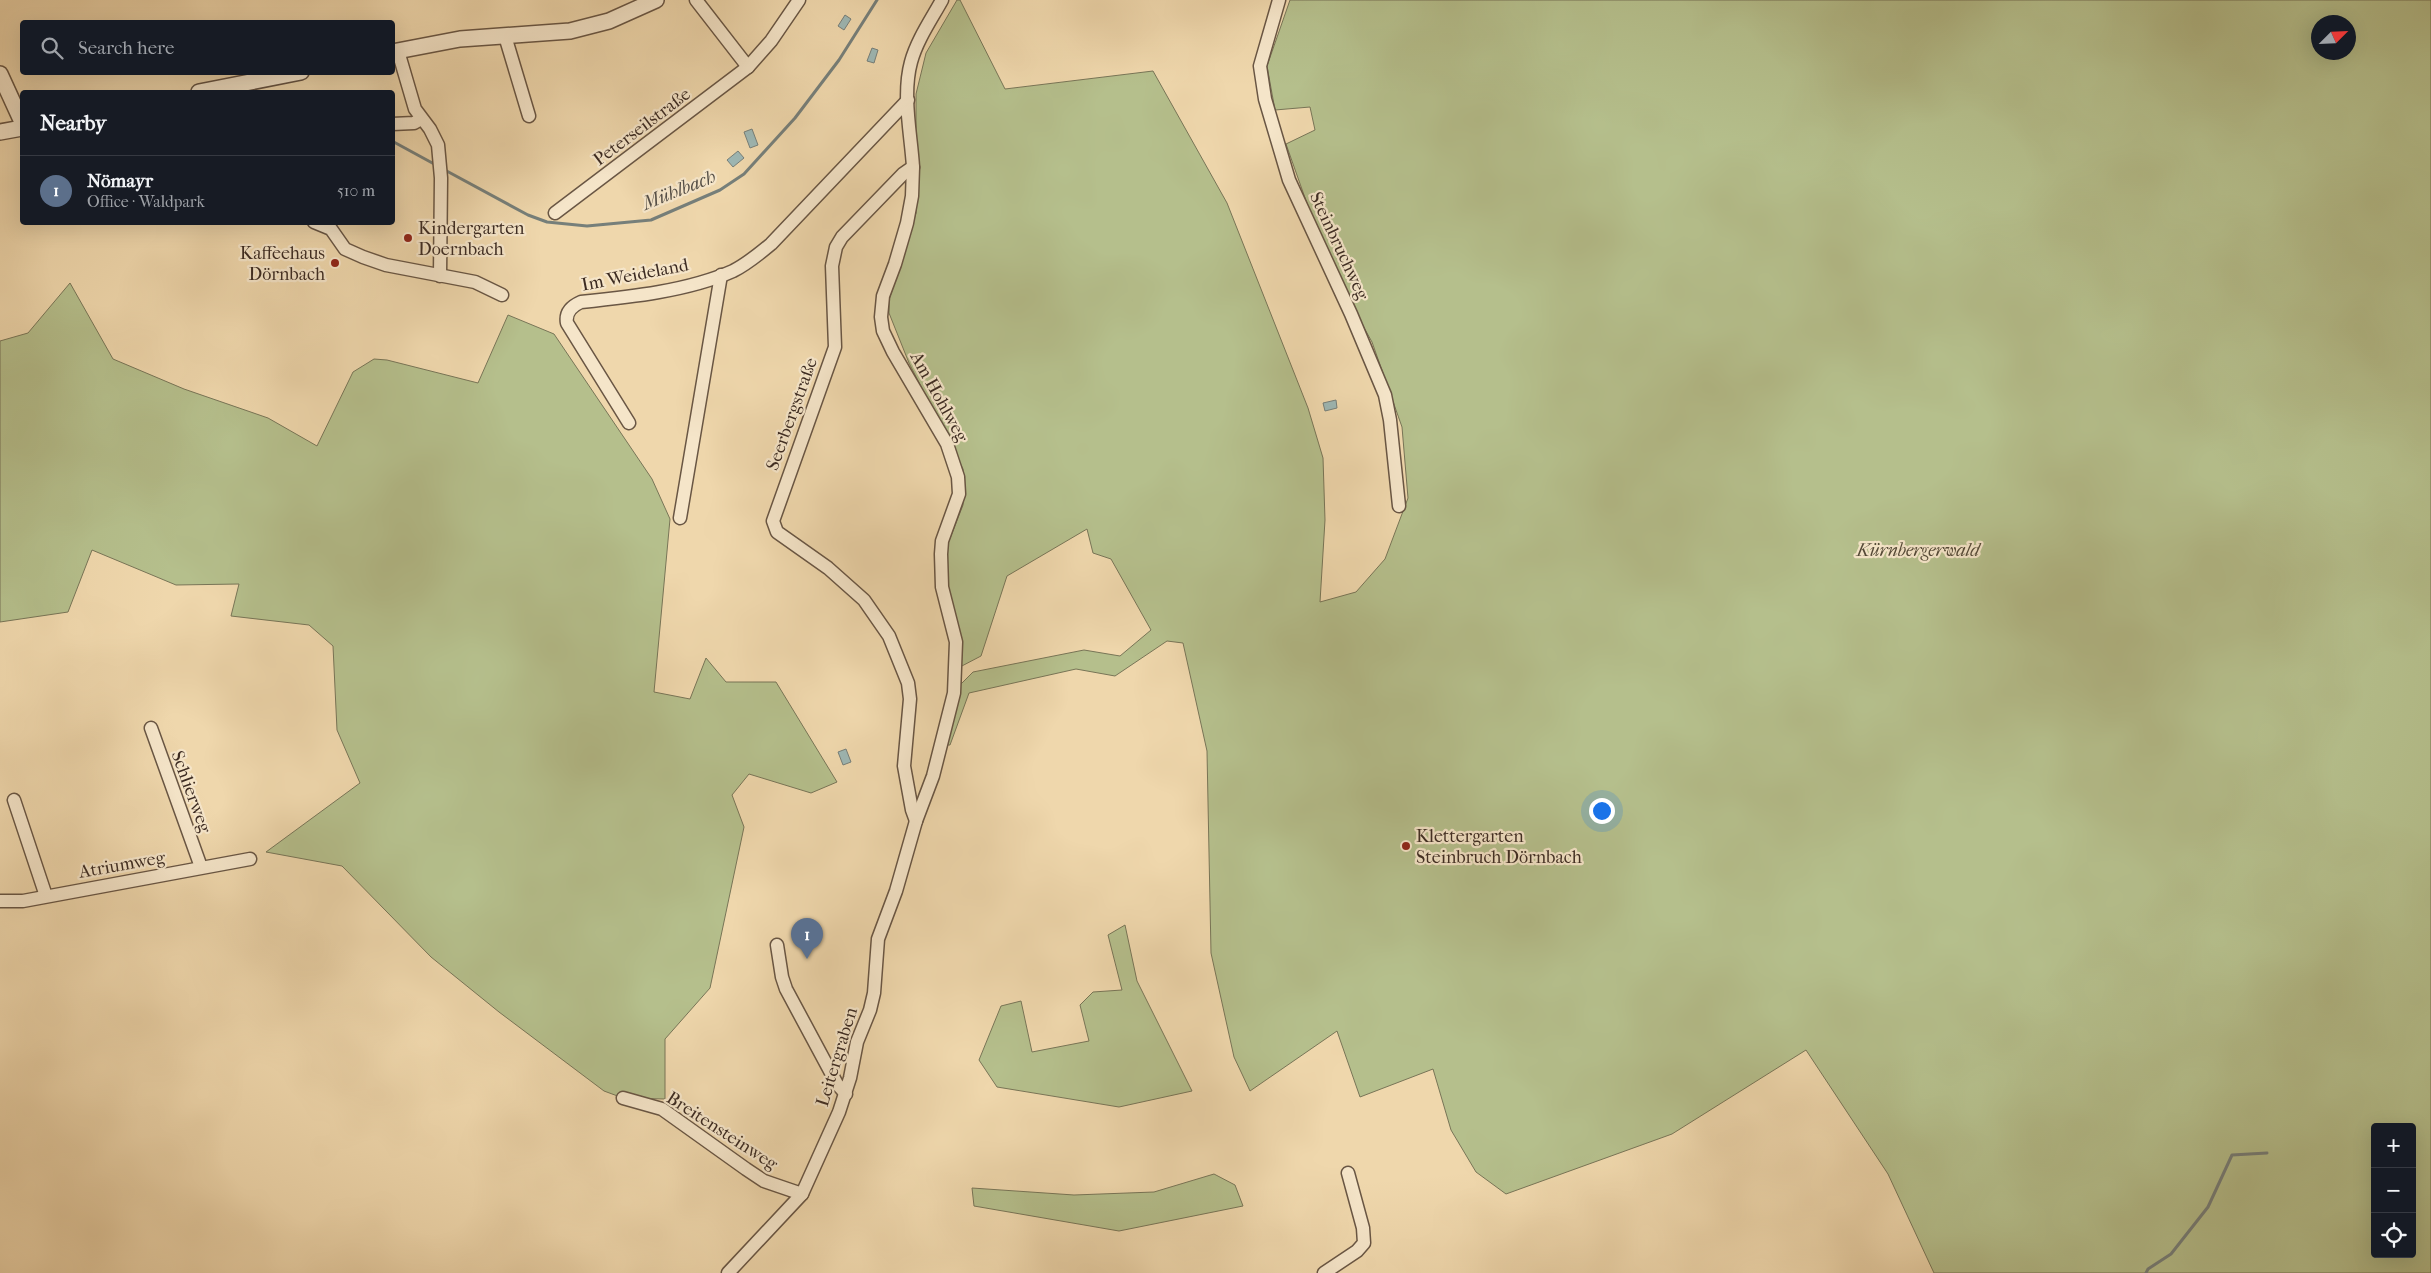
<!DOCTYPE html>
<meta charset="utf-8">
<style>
body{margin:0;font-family:"IM FELL French Canon",serif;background:#20242c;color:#f1f3f6}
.controls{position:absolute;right:15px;bottom:15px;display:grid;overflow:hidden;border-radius:5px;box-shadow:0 5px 20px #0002}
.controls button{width:45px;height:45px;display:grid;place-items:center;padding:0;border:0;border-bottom:1px solid #363941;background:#171b24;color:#f1f3f6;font:25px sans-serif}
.compass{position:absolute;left:2311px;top:15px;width:45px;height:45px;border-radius:50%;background:#171b24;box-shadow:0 5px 20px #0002;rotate:66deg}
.you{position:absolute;left:1601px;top:810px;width:18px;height:18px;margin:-12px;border:4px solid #fff;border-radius:50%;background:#1a73e8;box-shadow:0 0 0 8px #1a73e833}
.badge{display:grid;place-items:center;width:32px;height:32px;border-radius:50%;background:#1a73e8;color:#fff;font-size:16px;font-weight:700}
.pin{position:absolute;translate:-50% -41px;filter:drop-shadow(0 1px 2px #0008)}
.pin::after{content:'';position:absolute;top:26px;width:18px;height:15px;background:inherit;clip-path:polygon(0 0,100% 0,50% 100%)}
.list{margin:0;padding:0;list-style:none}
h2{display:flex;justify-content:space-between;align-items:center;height:65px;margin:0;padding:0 20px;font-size:21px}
h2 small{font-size:16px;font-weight:400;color:#9ea1a6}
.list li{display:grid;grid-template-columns:32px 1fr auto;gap:15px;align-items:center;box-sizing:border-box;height:70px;padding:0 20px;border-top:1px solid #363941}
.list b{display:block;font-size:19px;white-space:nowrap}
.list p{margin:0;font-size:16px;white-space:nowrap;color:#9ea1a6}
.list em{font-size:16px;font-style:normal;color:#9ea1a6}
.icon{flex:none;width:28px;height:28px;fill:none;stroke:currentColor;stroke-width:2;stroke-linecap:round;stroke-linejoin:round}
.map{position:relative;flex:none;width:2431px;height:1273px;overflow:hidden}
.search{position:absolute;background:#171b24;box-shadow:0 5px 20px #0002;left:20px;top:20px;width:375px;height:55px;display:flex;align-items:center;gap:12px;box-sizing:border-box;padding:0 18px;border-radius:5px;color:#9ea1a6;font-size:19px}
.panel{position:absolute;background:#171b24;box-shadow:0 5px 20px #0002;left:20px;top:90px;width:375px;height:135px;border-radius:5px}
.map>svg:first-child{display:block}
.green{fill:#b5bf8c;stroke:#787557;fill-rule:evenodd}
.water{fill:#9db7b4;stroke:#767f7a}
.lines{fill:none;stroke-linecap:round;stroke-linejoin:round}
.stream{stroke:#767f7a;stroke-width:3}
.minor-casing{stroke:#695644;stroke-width:15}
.tertiary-casing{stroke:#695644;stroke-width:18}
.minor{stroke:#f5e5c9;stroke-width:12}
.tertiary{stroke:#f5e5c9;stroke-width:15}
.poi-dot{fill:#8f2418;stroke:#f5e5c9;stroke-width:2}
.labels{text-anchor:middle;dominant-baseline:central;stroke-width:4.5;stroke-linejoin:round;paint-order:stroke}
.street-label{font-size:18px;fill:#3c2b22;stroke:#f5e5c9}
.poi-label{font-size:18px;fill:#3c2b22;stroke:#f5e5c9;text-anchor:start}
.park-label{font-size:18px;font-style:italic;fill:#544937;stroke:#f5e5c9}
.water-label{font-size:19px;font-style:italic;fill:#544e46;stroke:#f5e5c9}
</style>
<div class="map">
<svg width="2431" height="1273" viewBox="0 0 2431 1273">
<rect width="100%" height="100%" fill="#efd7ac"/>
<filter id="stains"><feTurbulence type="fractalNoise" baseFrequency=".004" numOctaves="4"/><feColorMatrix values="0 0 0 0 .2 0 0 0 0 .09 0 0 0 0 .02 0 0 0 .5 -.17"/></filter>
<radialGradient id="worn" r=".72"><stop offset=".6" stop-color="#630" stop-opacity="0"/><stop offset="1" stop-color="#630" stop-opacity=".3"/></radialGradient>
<!-- green -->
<g class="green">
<path d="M957,0H960L1005,89L1153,71L1227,203L1308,408L1323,458L1325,520L1320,602L1356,592L1385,559L1408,498L1402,427L1372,342L1328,263L1286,144L1315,130L1310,107L1275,110L1267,66L1290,0H2431V1273H1934L1888,1174L1806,1050L1672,1134L1506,1194L1476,1172L1451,1130L1433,1069L1360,1097L1337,1031L1250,1091L1234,1057L1211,953L1207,751L1183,643L1167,641L1115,676L1076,669L969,693L950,745H945L960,685L973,672L1084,650L1120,656L1151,630L1111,559L1093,553L1087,529L1007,576L981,656L958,668L946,570L947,546L963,505V469L909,363L889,313V300L916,213V94L926,53ZM2318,22H2348V52H2318ZM2375,1127H2412V1254H2375Z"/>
<path d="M70,283L113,359L184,389L268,418L317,446L353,372L374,359L387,360L478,383L508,315L554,334L652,479L670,519L654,692L690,699L706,658L726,682H776L837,782L811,793L749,774L732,795L744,827L710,988L665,1039V1099L623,1098L604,1091L499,1012L431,957L342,866L266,852L360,783L337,730L333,646L309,625L231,616L239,584L176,585L92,550L68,612L0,622V341L28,333Z"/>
<path d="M1125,925L1137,981L1192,1091L1119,1107L997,1087L979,1060L1001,1006L1021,1001L1032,1052L1089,1041L1080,1005L1093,992L1122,990L1108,935Z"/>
<path d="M1214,1174L1235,1185L1243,1206L1119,1231L974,1206L972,1188L1074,1195L1154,1192Z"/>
</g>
<!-- water -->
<g class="water">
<path d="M845,15L851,19L844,30L838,26Z"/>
<path d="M872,48L878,50L874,63L867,61Z"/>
<path d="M752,129L758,145L750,148L744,132Z"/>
<path d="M738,151L744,158L733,167L727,160Z"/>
<path d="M1336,400L1337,408L1325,411L1323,403Z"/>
<path d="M846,749L851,762L843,765L838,752Z"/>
</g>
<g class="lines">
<!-- stream -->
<g class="stream">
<path d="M392,141L436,165"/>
<path d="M443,169L528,215L547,222L587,226L651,220L720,190L744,174L795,118L839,60L877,0"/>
<path d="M2146,1273L2148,1269L2171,1254L2208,1207L2232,1155L2267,1153"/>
</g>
<!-- minor casing -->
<g class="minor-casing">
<g id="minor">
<path d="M696,0L748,67"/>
<path d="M1279,0L1260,66L1265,99L1289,180L1351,314L1385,395L1390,420L1399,506"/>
<path d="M505,36L529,116"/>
<path d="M398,51L415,109L430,129L438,145L441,178L440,276"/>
<path d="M392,124L414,123L421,119"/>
<path d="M555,213L748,67L771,41L799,0"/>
<path d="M314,222L331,229L345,249L363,257L386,265L475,282L502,295"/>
<path d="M629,423L567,323C565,312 572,306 581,302C630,297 688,291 733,271C747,264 759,254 771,244L908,100"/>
<path d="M680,518L721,275"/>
<path d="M151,728L201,867"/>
<path d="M14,800L46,896"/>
<path d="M916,821L912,810L904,766L910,699L908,683L889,636L864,600L828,568L777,532L773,521L835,347L832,266L836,247L842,237L903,174L913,167C911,134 902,95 911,62C917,40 931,20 942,0"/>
<path d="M0,901H23L250,859"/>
<path d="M777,945L782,977L786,989L837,1084L846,1094"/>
<path d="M623,1098L662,1109L746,1169L764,1181L802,1194"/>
<path d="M728,1273L802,1194L839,1112L850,1078L857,1042L870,1010L874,993L878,939L896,891L916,821L933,776L954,693L956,642L942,587L941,554L942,541L959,494L958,477L947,444L893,352L883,331L881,317L883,296L895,264L907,223L912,196L913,167"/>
<path d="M1324,1273L1357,1251L1364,1243L1363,1228L1348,1173"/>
</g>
</g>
<!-- tertiary casing -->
<g class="tertiary-casing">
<g id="tertiary">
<path d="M392,52L460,39L570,31L609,21L656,0"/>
<path d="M0,74L22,122"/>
<path d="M199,92L301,72"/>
<path d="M0,132L22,128"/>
</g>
</g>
<!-- minor -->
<use href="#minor" class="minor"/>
<!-- tertiary -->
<use href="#tertiary" class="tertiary"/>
</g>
<!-- markers -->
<g class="poi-dot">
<circle cx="408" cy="238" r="5"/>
<circle cx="335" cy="263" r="5"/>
<circle cx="1406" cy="846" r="5"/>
</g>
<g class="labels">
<!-- street labels -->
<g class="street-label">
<text transform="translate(642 127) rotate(-37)">Peterseilstraße</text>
<text transform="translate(1339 246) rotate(65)">Steinbruchweg</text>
<text transform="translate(635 275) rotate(-11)">Im Weideland</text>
<text transform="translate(939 397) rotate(61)">Am Hohlweg</text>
<text transform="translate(792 414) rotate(-70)">Seerbergstraße</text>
<text transform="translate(191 792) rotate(70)">Schlierweg</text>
<text transform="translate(122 865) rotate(-10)">Atriumweg</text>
<text transform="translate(837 1057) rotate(-73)">Leitergraben</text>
<text transform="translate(722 1131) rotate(33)">Breitensteinweg</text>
</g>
<!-- poi labels -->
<g class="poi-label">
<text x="418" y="228">Kindergarten<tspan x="418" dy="21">Doernbach</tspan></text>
<text x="325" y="253" text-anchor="end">Kaffeehaus<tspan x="325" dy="21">Dörnbach</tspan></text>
<text x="1416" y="836">Klettergarten<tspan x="1416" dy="21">Steinbruch Dörnbach</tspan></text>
</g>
<!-- park labels -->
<g class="park-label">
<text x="1918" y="550">Kürnbergerwald</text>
</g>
<!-- water labels -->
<g class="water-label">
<text transform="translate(679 190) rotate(-22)">Mühlbach</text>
</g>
</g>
<rect width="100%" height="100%" filter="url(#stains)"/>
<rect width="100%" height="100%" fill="url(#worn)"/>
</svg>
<div class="controls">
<button>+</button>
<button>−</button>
<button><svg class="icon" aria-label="locate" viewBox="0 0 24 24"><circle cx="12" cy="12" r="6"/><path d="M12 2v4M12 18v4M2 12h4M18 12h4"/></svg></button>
</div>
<svg class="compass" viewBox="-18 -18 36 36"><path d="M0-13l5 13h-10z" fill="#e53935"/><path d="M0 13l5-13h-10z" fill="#9ea1a6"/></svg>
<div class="you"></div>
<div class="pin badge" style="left:807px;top:959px;background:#5c6f8a">1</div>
<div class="search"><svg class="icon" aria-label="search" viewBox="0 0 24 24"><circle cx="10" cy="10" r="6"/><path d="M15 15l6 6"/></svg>Search here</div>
<section class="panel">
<h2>Nearby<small></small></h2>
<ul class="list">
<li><span class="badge" style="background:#5c6f8a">1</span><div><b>Nömayr</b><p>Office · Waldpark</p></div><em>510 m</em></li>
</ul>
</section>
</div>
